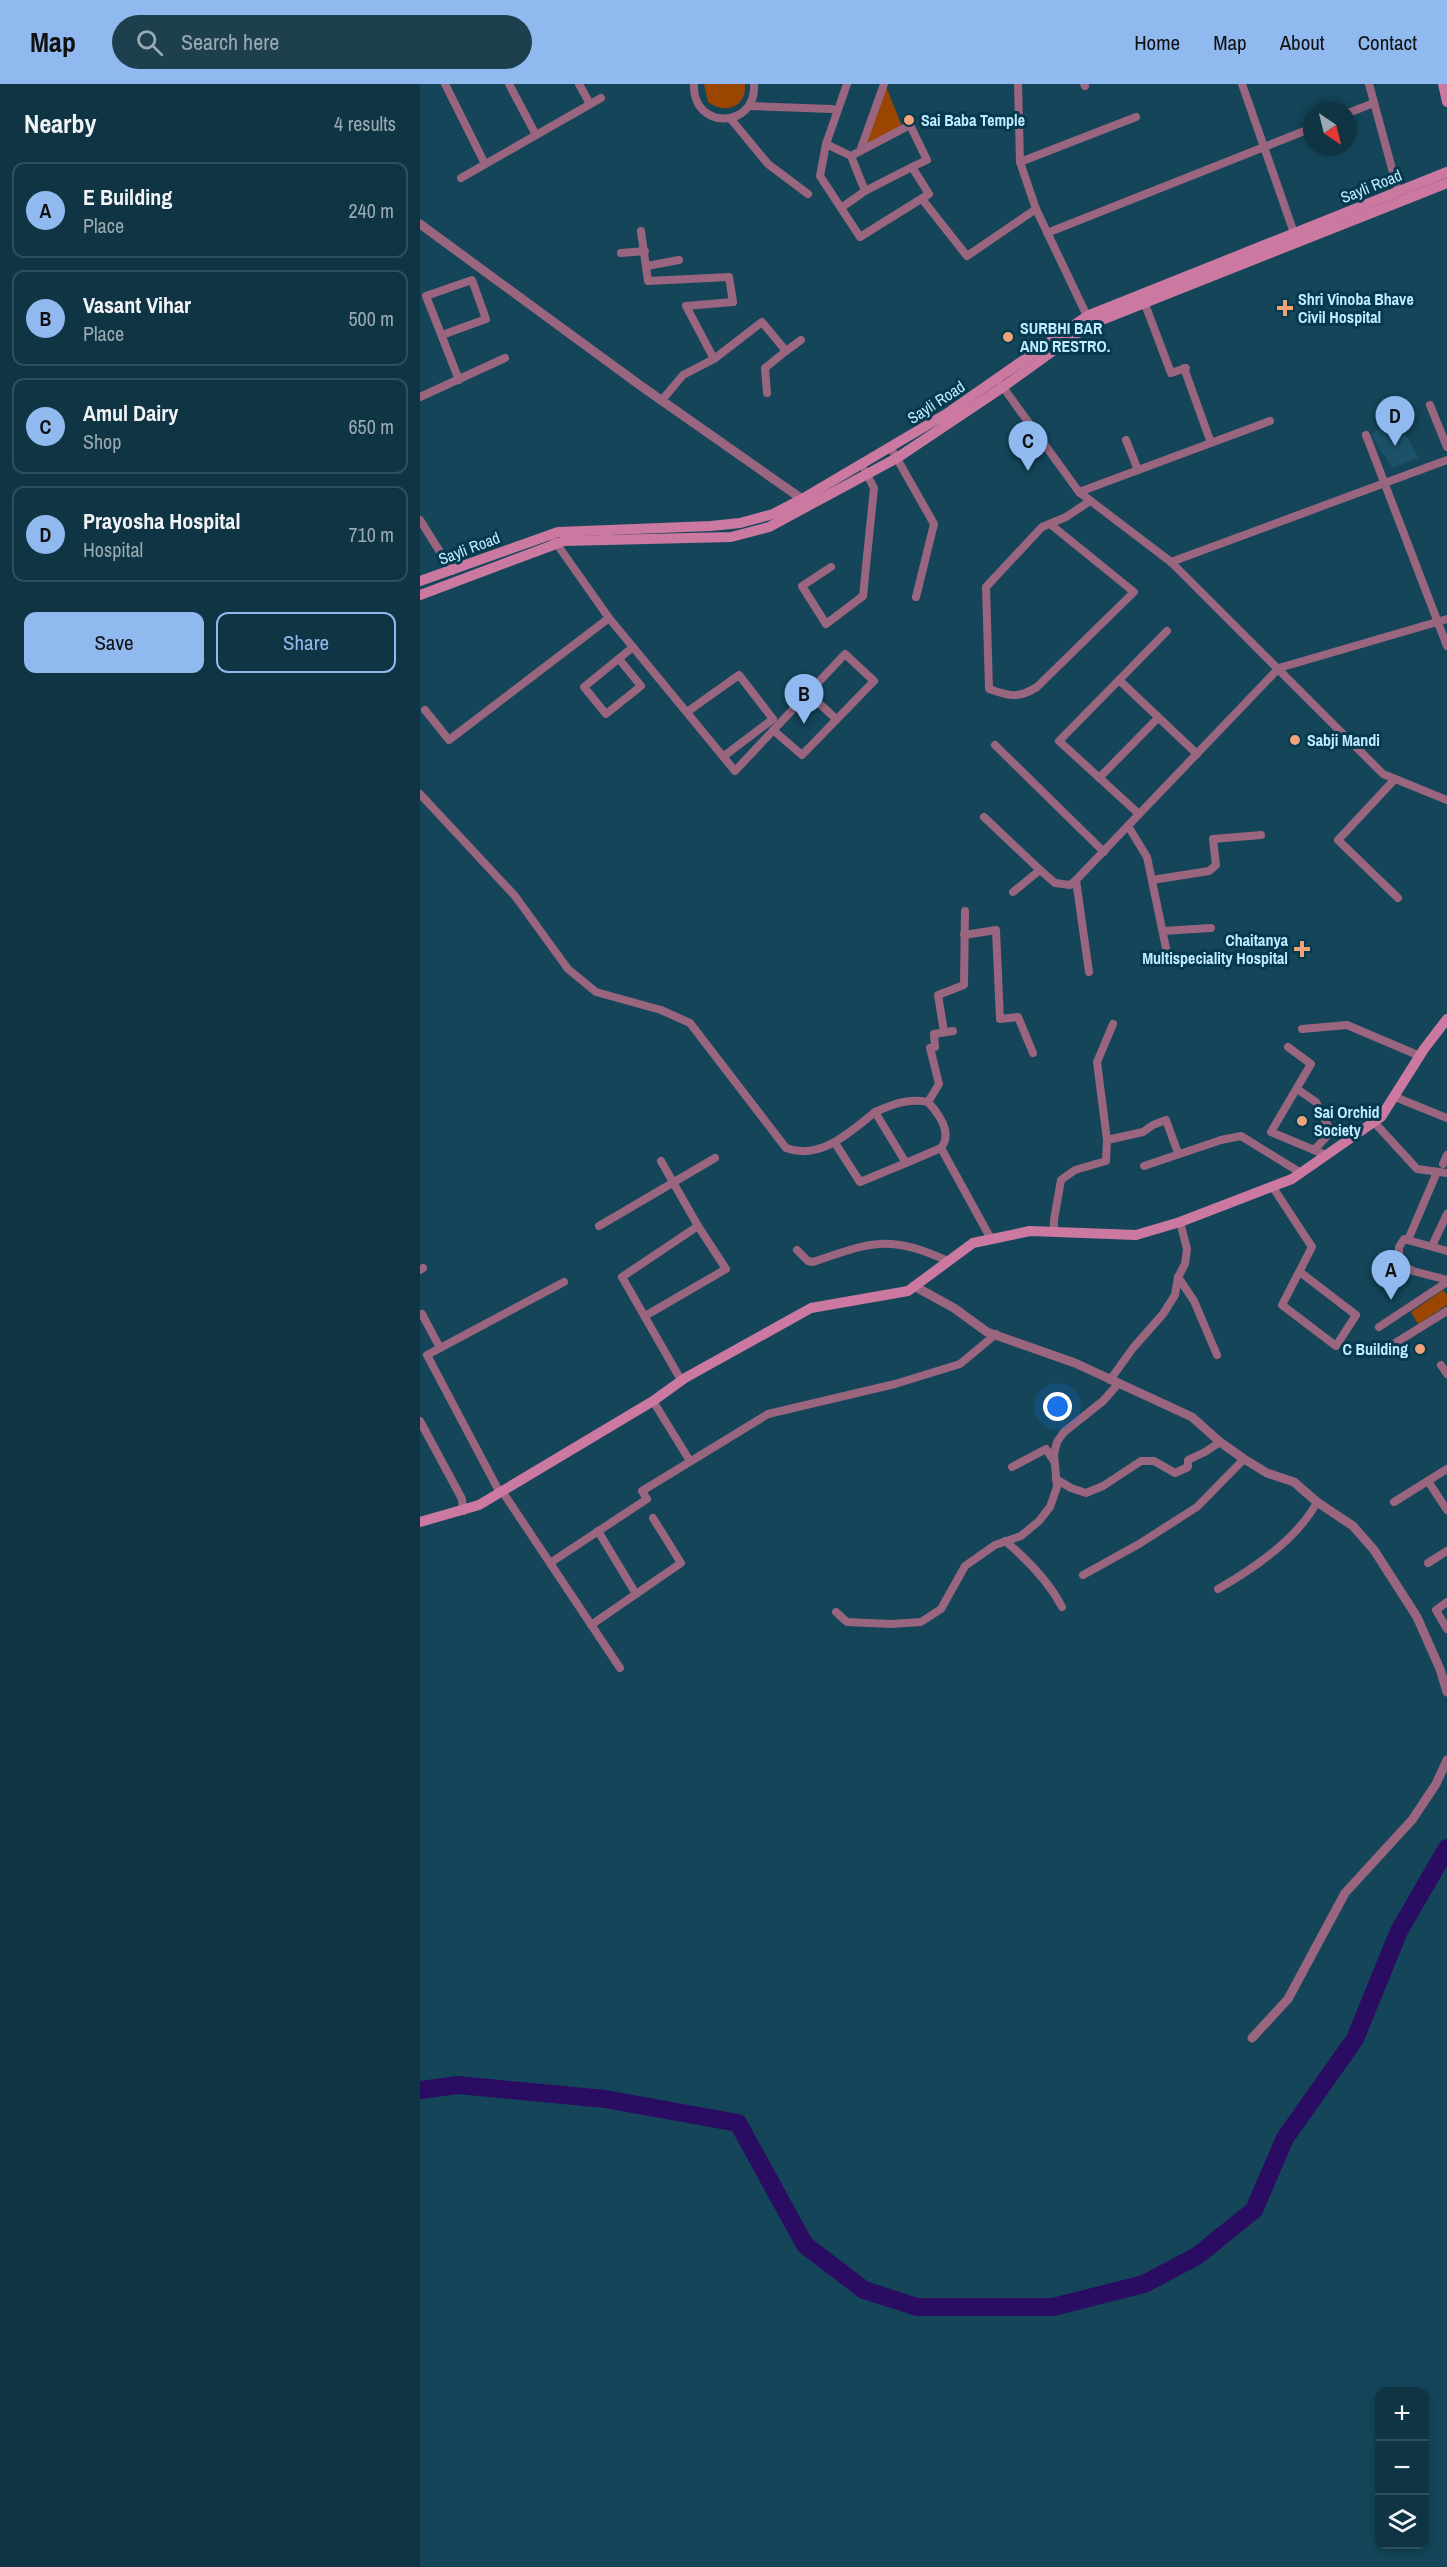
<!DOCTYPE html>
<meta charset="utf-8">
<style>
body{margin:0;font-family:"Archivo Narrow",sans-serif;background:#1d3f4e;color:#f1f3f6}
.controls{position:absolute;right:18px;bottom:18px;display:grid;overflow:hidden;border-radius:12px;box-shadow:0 3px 9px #0003}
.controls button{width:54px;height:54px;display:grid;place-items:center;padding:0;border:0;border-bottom:2px solid #2f4f5c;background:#0f3443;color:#f1f3f6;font:30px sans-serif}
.compass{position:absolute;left:883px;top:18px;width:54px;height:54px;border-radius:50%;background:#0f3443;box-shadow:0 3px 9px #0003;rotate:145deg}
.you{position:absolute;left:638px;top:1323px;width:21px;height:21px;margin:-15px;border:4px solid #fff;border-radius:50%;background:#1a73e8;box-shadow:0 0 0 9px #1a73e833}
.badge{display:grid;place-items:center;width:39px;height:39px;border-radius:50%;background:#90b9f0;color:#111;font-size:20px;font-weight:700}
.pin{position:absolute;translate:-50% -50px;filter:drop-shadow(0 2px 3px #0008)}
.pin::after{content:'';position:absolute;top:32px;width:21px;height:18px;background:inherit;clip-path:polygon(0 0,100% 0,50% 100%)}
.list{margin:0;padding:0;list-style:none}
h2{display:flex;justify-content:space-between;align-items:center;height:78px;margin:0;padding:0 24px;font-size:26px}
h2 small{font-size:20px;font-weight:400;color:#9baab2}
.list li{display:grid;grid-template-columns:39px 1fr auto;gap:18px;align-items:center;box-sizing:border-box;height:96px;margin:0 12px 12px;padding:0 12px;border:2px solid #2f4f5c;border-radius:12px}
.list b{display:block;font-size:22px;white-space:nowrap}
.list p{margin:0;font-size:20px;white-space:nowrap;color:#9baab2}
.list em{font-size:20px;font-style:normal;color:#9baab2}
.actions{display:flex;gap:12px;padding:18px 24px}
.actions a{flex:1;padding:14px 0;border:2px solid #90b9f0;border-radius:12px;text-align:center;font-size:21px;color:#90b9f0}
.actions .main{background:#90b9f0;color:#111}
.icon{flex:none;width:33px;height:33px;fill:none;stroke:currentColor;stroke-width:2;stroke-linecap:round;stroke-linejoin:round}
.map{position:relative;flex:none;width:1027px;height:2483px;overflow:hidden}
header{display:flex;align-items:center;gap:36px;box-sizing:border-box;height:84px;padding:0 30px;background:#90b9f0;color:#111}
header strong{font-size:28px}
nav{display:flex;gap:33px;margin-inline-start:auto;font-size:21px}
.search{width:420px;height:54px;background:#1d3f4e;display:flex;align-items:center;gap:15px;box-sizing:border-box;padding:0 21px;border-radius:33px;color:#9baab2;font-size:22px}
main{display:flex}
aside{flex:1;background:#0f3443}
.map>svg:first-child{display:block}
.built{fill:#1c5269}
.green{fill:#9a4601}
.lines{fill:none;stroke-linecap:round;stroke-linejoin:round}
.river{stroke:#2a0c62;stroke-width:18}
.minor{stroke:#9a657e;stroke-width:8}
.tertiary{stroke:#9a657e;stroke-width:9}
.secondary{stroke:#cc79a1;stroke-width:10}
.poi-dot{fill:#efa378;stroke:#053a4e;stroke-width:2}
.labels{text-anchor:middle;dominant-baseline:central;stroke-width:6;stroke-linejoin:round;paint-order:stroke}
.poi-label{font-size:16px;font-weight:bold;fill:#c1eaff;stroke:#053a4e;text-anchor:start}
.street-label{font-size:16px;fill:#c1eaff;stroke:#053a4e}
</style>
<header>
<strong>Map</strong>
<div class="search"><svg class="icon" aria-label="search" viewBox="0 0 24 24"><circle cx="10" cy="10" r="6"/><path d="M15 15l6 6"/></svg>Search here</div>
<nav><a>Home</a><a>Map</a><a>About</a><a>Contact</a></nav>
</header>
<main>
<aside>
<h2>Nearby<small>4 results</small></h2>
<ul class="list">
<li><span class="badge">A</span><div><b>E Building</b><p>Place</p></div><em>240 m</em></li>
<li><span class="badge">B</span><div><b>Vasant Vihar</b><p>Place</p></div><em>500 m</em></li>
<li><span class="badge">C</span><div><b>Amul Dairy</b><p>Shop</p></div><em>650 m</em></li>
<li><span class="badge">D</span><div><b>Prayosha Hospital</b><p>Hospital</p></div><em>710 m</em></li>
</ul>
<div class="actions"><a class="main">Save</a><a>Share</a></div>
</aside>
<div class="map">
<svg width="1027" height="2483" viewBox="0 0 1027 2483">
<rect width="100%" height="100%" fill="#144559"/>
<!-- built -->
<path class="built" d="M976,334L999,374L972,384L951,350Z"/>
<!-- green -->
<g class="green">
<path d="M284,0H325C327,23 305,31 288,18Z"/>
<path d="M465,0L483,45L440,67Z"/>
<path d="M1023,1206L1027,1211V1221L998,1240L991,1228Z"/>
</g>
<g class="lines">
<!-- river -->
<path class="river" d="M0,2006L38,2001L185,2015L318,2039L385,2161L444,2206L497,2223H633L724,2200L777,2172L834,2126L865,2054L935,1955L979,1847L1027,1764"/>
<!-- minor -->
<g class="minor">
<path d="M25,0L65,80"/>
<path d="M89,0L116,51"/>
<path d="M159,0L170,20"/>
<path d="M274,0C272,47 337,45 334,0"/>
<path d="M598,0L600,78L616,125L667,232"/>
<path d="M664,0L665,2"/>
<path d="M822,0L874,149"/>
<path d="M949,0L978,107"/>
<path d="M329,22L412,25"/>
<path d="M928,29L954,19"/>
<path d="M310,34L348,80L388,110"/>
<path d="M406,60L427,0"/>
<path d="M440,67L464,0"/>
<path d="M431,72L490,41L507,76L492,83L509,110L440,153L400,92L406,60L431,72L445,107"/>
<path d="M600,78L716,33"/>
<path d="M41,94L181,14"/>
<path d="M502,115L547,172L616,125"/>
<path d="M421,124L445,107L492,83"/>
<path d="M221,147L228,197L309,193L313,218L266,222L294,275"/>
<path d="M627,149L892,44"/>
<path d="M201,169L225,167"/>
<path d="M227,182L259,176"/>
<path d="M723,215L751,289L766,284"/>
<path d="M22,251L66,235L52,196L6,212L39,296"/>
<path d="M764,284L791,359"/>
<path d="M580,299L659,408L751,478L963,690L1027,716"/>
<path d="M347,309L345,284L366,267"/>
<path d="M0,313L85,274"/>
<path d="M242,316L263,291L294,275L342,238L366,267L381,256"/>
<path d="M1010,321L1027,363"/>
<path d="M946,351L1027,562"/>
<path d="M706,356L718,386"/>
<path d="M471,364L514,440L496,513"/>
<path d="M659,408L850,337"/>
<path d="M0,436L32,487"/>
<path d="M630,440L714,508L617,603C598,615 589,612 569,605L566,503L622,443L646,433L670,417"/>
<path d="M134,456L189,534L315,687L425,570L454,597L382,671L353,646"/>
<path d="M751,478L1027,376"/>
<path d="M411,483L382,502L406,540L443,512L454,404L445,387"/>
<path d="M199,575L221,602L186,630L164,603L213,563"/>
<path d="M699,596L747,547"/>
<path d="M387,608L416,635"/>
<path d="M5,626L29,656L189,534"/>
<path d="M267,628L319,591L353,635L304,672"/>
<path d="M575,661L684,768"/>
<path d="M679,694L738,634"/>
<path d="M975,695L918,756L978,814"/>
<path d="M0,710L95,812L148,885L176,908L241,926L270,939L366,1064C400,1077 430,1048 455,1028L486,1079L521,1064L571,1155"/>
<path d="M719,730L639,657L699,596L777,670"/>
<path d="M564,733L620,786"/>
<path d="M708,742L727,773L746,864"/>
<path d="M732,796L789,787L796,781L793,755L841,751"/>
<path d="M593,808L620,786L635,799L650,801L656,796"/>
<path d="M743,847L791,844"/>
<path d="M544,851L576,846L580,935L598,933L613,969"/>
<path d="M669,888L656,796L859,584L1027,535"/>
<path d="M693,940L677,978L687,1056L723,1048L733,1041L746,1036L758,1069"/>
<path d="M882,945L927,941L1000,972"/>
<path d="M524,948L518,911L544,901L545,827"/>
<path d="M868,963L891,980L851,1048L906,1071"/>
<path d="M877,1005L896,1018L911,1048L894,1066"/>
<path d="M975,1013L1027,1034"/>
<path d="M508,1018L519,1000L510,964L515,963L514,950L533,947"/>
<path d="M455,1028C474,1020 488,1014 508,1018C519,1030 533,1049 521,1064"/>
<path d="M954,1038L997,1085L1027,1089"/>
<path d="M415,1059L440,1098L486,1079"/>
<path d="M241,1077L278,1142L202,1193L261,1296"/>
<path d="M1023,1080L1027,1071"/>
<path d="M724,1082L801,1056L821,1052L881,1089"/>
<path d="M852,1102L892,1163L862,1221L916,1262L936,1231L880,1188"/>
<path d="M179,1142L295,1074"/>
<path d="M634,1148V1136L641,1096L655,1086L686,1077L687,1056"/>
<path d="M988,1156L1017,1088"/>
<path d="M1012,1162L1027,1130"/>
<path d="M377,1166L388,1177L393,1178C452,1158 468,1150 528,1177"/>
<path d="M1027,1167L984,1155L979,1163V1179L993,1187L1027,1196"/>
<path d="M0,1186L3,1184"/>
<path d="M758,1193L774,1217L797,1271"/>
<path d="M2,1230L20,1264"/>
<path d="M225,1232L306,1185L278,1142"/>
<path d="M959,1243L1027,1198"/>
<path d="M972,1261L1027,1227"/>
<path d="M1021,1281L1027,1290"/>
<path d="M690,1296L713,1264L743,1230L755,1211L758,1193L765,1180L767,1165L760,1138"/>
<path d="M233,1317L270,1377"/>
<path d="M0,1337L42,1415L43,1427"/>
<path d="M592,1383L626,1365L634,1377"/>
<path d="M636,1395L651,1404L666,1409L683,1402L721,1377H734L755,1389L768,1383V1376L785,1368L800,1358"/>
<path d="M1008,1397L1027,1426"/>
<path d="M82,1407L200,1584"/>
<path d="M80,1409L7,1271L144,1198"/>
<path d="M974,1418L1027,1385"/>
<path d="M178,1447L216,1510"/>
<path d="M585,1457C608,1476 628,1496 642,1523"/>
<path d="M130,1479L227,1415L222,1407L348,1330L475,1300L540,1280L576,1250"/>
<path d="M1008,1479L1027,1467"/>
<path d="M663,1491L719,1460L777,1423L824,1375"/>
<path d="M798,1505C833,1485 878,1454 897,1418"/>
<path d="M1027,1518L1016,1526L1027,1545"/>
<path d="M416,1528L427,1538L471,1540L501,1538L521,1525L545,1482L575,1461L601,1452L619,1437L630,1423L637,1403L634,1370L637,1358L644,1348L683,1317L698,1300"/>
<path d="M171,1541L261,1479L233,1434"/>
</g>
<!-- tertiary -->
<g class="tertiary">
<path d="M0,140L221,302L382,415"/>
<path d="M494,1202L534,1224L567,1248L655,1279L772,1333L800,1358L824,1375L847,1389L874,1398L897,1418L933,1442L954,1466L997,1533L1020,1585L1027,1608"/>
<path d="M832,1954L868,1915L925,1809L992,1736L1016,1700L1027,1676"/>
</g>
<!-- secondary -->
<g class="secondary">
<path d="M1023,0L1027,18"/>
<path d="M0,497L138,448L291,442L320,439L353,430L382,415L526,330L667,232L1027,88"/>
<path d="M0,511L144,457L311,453L349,443L477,374L583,303L669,241L1027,99"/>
<path d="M0,1438L59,1421L233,1317L265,1294L391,1224L488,1207L553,1159L610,1147L716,1151L760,1138L872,1095L961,1033L1004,965L1027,935"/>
</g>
</g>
<!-- markers -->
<g class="poi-dot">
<circle cx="489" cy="36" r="6"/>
<path d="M862 215h6v6h6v6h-6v6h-6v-6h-6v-6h6z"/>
<circle cx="588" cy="253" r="6"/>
<circle cx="875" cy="656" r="6"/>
<path d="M879 856h6v6h6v6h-6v6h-6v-6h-6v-6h6z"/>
<circle cx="882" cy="1037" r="6"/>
<circle cx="1000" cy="1265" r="6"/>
</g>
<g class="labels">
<!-- poi labels -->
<g class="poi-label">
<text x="501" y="36">Sai Baba Temple</text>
<text x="878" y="215">Shri Vinoba Bhave<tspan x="878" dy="18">Civil Hospital</tspan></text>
<text x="600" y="244">SURBHI BAR<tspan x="600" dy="18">AND RESTRO.</tspan></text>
<text x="887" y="656">Sabji Mandi</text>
<text x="868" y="856" text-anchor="end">Chaitanya<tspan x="868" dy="18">Multispeciality Hospital</tspan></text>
<text x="894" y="1028">Sai Orchid<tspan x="894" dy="18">Society</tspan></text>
<text x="988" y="1265" text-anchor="end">C Building</text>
</g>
<!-- street labels -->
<g class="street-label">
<text transform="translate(951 102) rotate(-22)">Sayli Road</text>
<text transform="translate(516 318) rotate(-33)">Sayli Road</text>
<text transform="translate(49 464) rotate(-21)">Sayli Road</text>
</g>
</g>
</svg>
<div class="controls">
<button>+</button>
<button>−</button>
<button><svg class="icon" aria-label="layers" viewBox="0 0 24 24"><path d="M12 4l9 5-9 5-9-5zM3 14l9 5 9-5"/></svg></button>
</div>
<svg class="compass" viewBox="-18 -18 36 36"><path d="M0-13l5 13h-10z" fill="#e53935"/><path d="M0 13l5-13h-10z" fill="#9baab2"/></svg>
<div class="you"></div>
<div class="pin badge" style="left:971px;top:1216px">A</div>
<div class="pin badge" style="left:384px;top:640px">B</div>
<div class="pin badge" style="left:608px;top:387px">C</div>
<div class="pin badge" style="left:975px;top:362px">D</div>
</div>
</main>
